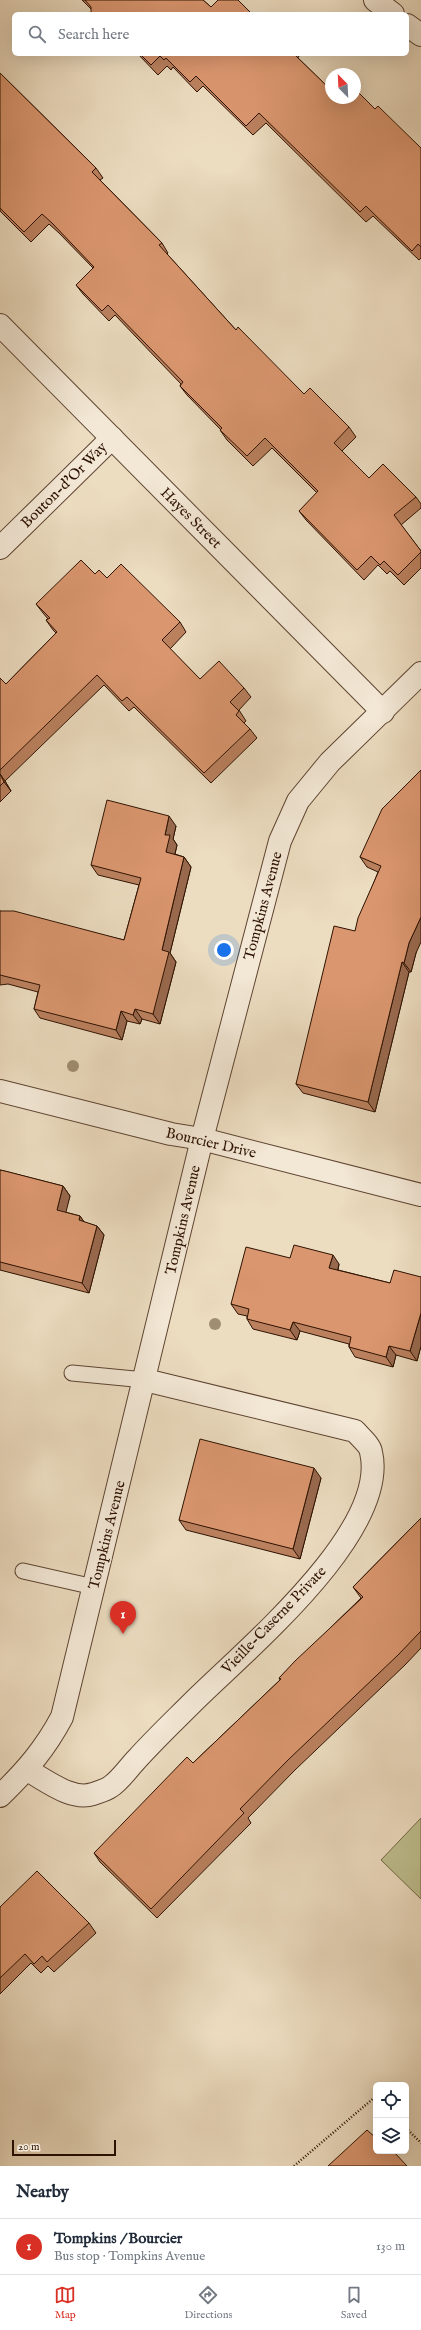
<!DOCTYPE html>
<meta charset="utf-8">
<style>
body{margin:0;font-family:"IM FELL English",serif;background:#f2f2f3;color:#1f2937}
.controls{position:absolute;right:12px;bottom:12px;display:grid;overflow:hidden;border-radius:6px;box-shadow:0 4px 16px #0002}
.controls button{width:36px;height:36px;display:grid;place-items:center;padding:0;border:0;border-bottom:1px solid #e0e1e3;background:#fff;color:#1f2937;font:20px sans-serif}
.compass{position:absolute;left:325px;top:68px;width:36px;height:36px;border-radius:50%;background:#fff;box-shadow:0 4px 16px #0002;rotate:336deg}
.scale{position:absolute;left:12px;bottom:10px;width:104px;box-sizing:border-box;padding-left:4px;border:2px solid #2e1201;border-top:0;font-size:11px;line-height:14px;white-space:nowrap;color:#2e1201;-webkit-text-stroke:3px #f3e8d6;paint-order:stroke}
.you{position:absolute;left:224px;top:950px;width:14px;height:14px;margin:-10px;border:3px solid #fff;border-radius:50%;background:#1a73e8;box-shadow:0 0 0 6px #1a73e833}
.badge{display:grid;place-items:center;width:26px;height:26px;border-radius:50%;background:#d93025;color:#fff;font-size:13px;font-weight:700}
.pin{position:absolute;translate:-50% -33px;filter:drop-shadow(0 1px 2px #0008)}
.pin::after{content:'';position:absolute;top:21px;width:14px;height:12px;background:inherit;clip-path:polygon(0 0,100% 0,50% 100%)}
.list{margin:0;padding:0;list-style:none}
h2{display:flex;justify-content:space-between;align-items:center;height:52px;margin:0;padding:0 16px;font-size:17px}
h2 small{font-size:13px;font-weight:400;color:#747a83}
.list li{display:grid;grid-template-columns:26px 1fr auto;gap:12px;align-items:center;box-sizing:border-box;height:56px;padding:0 16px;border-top:1px solid #e0e1e3}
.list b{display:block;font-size:15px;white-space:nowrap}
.list p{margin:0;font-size:13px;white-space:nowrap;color:#747a83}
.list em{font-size:13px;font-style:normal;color:#747a83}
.icon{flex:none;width:22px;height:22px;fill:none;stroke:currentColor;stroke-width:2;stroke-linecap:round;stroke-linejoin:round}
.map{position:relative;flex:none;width:421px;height:2166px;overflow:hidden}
.search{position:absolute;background:#fff;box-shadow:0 4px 16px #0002;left:12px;right:12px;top:12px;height:44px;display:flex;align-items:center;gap:10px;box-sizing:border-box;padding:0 14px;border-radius:6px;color:#747a83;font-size:15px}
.sheet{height:108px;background:#fff}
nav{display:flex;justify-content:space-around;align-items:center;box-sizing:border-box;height:56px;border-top:1px solid #e0e1e3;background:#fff;font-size:11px;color:#747a83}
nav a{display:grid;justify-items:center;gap:2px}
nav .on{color:#d93025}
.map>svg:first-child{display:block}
.green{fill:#bebe8e;stroke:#766848}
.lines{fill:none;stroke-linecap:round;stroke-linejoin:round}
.service-casing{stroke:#5e4431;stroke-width:17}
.minor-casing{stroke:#5e4431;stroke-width:24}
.tertiary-casing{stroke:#5e4431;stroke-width:24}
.path{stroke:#2e1201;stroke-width:2.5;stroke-dasharray:1 2;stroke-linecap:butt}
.service{stroke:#f3e8d6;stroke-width:15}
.minor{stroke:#f3e8d6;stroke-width:22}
.tertiary{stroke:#f3e8d6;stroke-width:22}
.tree{fill:#9f8e72}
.wall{fill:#bb815f;stroke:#2e1201}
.shaded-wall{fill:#99694e;stroke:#2e1201}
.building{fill:#da966f;stroke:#2e1201}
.labels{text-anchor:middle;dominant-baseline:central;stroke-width:3;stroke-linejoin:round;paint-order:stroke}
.street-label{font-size:15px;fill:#2e1201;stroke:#f3e8d6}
</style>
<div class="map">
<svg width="421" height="2166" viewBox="0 0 421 2166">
<rect width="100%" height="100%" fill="#ecdcc0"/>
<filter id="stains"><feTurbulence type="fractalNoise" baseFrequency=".005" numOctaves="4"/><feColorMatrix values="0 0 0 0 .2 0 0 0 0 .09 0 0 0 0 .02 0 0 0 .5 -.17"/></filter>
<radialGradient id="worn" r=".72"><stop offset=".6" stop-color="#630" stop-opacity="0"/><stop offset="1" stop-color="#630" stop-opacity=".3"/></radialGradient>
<!-- green -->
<path class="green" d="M421,1818V1899L381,1860Z"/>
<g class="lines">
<!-- service casing -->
<g class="service-casing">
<g id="service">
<path d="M72,1373L145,1380"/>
<path d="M23,1571L94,1587"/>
</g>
</g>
<!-- minor casing -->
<g class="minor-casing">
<g id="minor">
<path d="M375,0L393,14"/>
<path d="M407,25L421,35"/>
<path d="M0,325L383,712"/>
<path d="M0,548L112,438"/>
<path d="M0,1091L171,1134L202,1139L421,1195"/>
<path d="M27,1770C46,1780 71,1801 93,1794C99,1792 106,1790 110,1787C120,1781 129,1767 137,1759C155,1739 174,1721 192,1703C243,1652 390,1532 371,1452C370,1445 360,1437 355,1431L145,1380"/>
</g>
</g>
<!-- tertiary casing -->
<g class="tertiary-casing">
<path id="tertiary" d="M0,1796C26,1771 45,1749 62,1717L202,1139L280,841L298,801L330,762L421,673"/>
</g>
<!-- path -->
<g class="path">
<path d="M406,2128L421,2143"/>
<path d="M294,2166L375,2097L376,2099"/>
</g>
<!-- service -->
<use href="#service" class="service"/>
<!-- minor -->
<use href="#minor" class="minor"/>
<!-- tertiary -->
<use href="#tertiary" class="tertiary"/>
</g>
<!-- trees -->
<g class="tree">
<circle cx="73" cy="1066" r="6"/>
<circle cx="215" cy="1324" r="6"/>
</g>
<!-- wall -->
<g class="wall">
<path d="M82,0H203L211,7L252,14L91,9Z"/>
<path d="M138,54H298L299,56L298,58L331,90L375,109L421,148V258L419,260L373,216L366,222L266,123L253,135L203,86L197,92L173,67L171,70L167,66L158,75Z"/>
<path d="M0,73L96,168L103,178L100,180L162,243L168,253L167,254L236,330L304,394L349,427L356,437L342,451L369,478L416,497L421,504V508L401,525L421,551V568L404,585L390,571L387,574L378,565L364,580L306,520L299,511L317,493L272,448L253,466L227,440L220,430H221L187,395L180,386L181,384L115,315L109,321L83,294L76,285L93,268L59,233L49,224L31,242L0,211Z"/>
<path d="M95,574L107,578L180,622L186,632L170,649L200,679L244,688L251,697L239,710L246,721L244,723L250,729L257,738L211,783L134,707L129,711L104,685L5,781L11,791L0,802V678L6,684L56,633L53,630L46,620L48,619L43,613L36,604Z"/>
<path d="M421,770L416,953L411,972H409L375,1112L303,1093L296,1084L378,872L367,867L360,857Z"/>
<path d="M176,826L173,839L177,845L175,854L184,857L191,867L170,953L176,962L160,1024L142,1019L140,1024L127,1021L122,1040L40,1018L34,1009L38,992L8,984L0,985V911L124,940L139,885L98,875L91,865Z"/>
<path d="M0,1170L63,1186L70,1196L65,1212L80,1216L84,1222L97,1226L104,1235L89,1293L0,1270Z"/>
<path d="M290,1258L339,1264L338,1270L390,1283L421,1277V1346L417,1361L396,1355L393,1367L355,1357L349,1347V1344L300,1331L297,1340L253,1329L247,1319V1316L238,1314L231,1304Z"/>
<path d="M321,1478L300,1559L186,1530L179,1520Z"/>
<path d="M421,1518V1648L405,1665L295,1770L248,1818L251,1823L157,1918L100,1862L94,1853L193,1763L280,1680L279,1678L361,1598L353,1587Z"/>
<path d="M0,1907L89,1923L96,1933L54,1972L48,1966L41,1973L31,1963L0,1994Z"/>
</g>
<!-- shaded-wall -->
<g class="shaded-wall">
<path d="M0,774L5,781L11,791L4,782Z"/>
<path d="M169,816L176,826L173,839L177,845L173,862L166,852L165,835Z"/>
<path d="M184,857L191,867L170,953L176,962L160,1024L153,1014L162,950Z"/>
<path d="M421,917V942L416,953L411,972L404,963L409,943Z"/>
<path d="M402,962L409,972L375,1112L368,1102Z"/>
<path d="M135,1009L142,1019L140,1024L133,1015Z"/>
<path d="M121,1011L127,1021L122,1040L116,1030Z"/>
<path d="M63,1186L70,1196L64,1220L57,1210Z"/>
<path d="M80,1216L87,1226L79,1220Z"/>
<path d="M97,1226L104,1235L89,1293L82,1283Z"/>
<path d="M333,1255L339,1264L336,1278L329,1268Z"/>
<path d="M421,1313V1346L417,1361L410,1351Z"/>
<path d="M293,1322L300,1331L297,1340L290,1330Z"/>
<path d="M389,1346L396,1355L393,1367L386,1357Z"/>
<path d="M314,1468L321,1478L300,1559L293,1549Z"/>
</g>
<!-- building -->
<g class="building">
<path d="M85,0H203L211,7L218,0H238L252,14H91V7Z"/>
<path d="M140,54H294L331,90V98H355V89L375,109L378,106L421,148V247L418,244L412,251L366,206L360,212L259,113L246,126L196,76L190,82L166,58L164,60L160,56L151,65Z"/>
<path d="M0,73L96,168L92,172L162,243L159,245L236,330L238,327L304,394L310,388L349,427L334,443L369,478L383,464L416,497L394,515L421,551V552L398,575L384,561L380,565L371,556L357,570L299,511L318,491L265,438L247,456L220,430L222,428L180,386L183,382L108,305L102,311L76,285L94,267L52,223L42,214L24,232L0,208Z"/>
<path d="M81,560L95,574L99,570L107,578L121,564L180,622L162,640L200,679L219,661L244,688L230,702L239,711L236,715L250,729L204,773L127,697L122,701L97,675L0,770V678L6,684L57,632L46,620L50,618L36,604Z"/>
<path d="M421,770V917L409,943L404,963L402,962L368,1102L296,1084L334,926L355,931L358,918L381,866L360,857L382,809Z"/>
<path d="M0,774L4,782L0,786Z"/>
<path d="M107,800L169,816L165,835H170L166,852L184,857L162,950L169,952L153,1014L135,1009L133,1015L121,1011L116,1030L34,1009L40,985L0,975V911H14L124,940L141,878L91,865Z"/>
<path d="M0,1170L5,1171L63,1186L57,1210L80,1216L79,1220L97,1226L82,1283L0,1262Z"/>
<path d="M294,1245L333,1255L329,1268L390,1283L394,1270L421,1277V1313L410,1351L389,1346L386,1357L349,1347L351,1337L293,1322L290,1330L247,1319L249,1309L231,1304L246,1247L290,1258Z"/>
<path d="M200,1439L314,1468L293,1549L179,1520Z"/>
<path d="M421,1518V1631L398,1655L288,1760L240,1809L244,1813L151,1909L94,1853L187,1757L193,1763L281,1679L279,1678L295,1661L363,1597L353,1587Z"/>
<path d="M37,1871L89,1923L47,1962L42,1956L34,1964L25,1954L0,1978V1907Z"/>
<path d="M367,2130L376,2138V2151H393L407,2166H328Z"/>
</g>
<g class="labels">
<!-- street labels -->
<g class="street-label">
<text transform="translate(64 485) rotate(-45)">Bouton-d'Or Way</text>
<text transform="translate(191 518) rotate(45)">Hayes Street</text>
<text transform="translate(263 906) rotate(-75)">Tompkins Avenue</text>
<text transform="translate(211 1143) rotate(13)">Bourcier Drive</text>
<text transform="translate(183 1220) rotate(-77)">Tompkins Avenue</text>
<text transform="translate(107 1535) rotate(-76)">Tompkins Avenue</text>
<text transform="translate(274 1620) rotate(-46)">Vieille-Caserne Private</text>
</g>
</g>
<rect width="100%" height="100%" filter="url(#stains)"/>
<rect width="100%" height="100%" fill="url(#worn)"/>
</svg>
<div class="controls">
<button><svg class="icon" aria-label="locate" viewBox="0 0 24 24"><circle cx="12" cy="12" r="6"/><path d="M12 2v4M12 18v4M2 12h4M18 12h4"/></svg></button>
<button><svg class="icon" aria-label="layers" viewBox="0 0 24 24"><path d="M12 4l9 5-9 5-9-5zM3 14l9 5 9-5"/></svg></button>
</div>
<svg class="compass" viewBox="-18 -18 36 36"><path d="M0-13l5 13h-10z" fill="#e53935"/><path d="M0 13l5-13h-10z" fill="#747a83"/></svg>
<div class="scale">20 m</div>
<div class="you"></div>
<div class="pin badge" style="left:123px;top:1634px">1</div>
<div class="search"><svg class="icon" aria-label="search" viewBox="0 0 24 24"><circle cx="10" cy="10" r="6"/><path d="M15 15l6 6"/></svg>Search here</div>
</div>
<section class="sheet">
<h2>Nearby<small></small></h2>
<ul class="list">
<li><span class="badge">1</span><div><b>Tompkins / Bourcier</b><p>Bus stop · Tompkins Avenue</p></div><em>130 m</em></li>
</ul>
</section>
<nav>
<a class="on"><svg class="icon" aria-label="map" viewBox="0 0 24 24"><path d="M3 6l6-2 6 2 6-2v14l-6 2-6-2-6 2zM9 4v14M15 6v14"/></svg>Map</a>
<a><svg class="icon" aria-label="directions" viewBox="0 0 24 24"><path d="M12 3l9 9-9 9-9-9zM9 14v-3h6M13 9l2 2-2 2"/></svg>Directions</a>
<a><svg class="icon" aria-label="saved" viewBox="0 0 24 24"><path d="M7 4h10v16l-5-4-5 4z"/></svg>Saved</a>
</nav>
